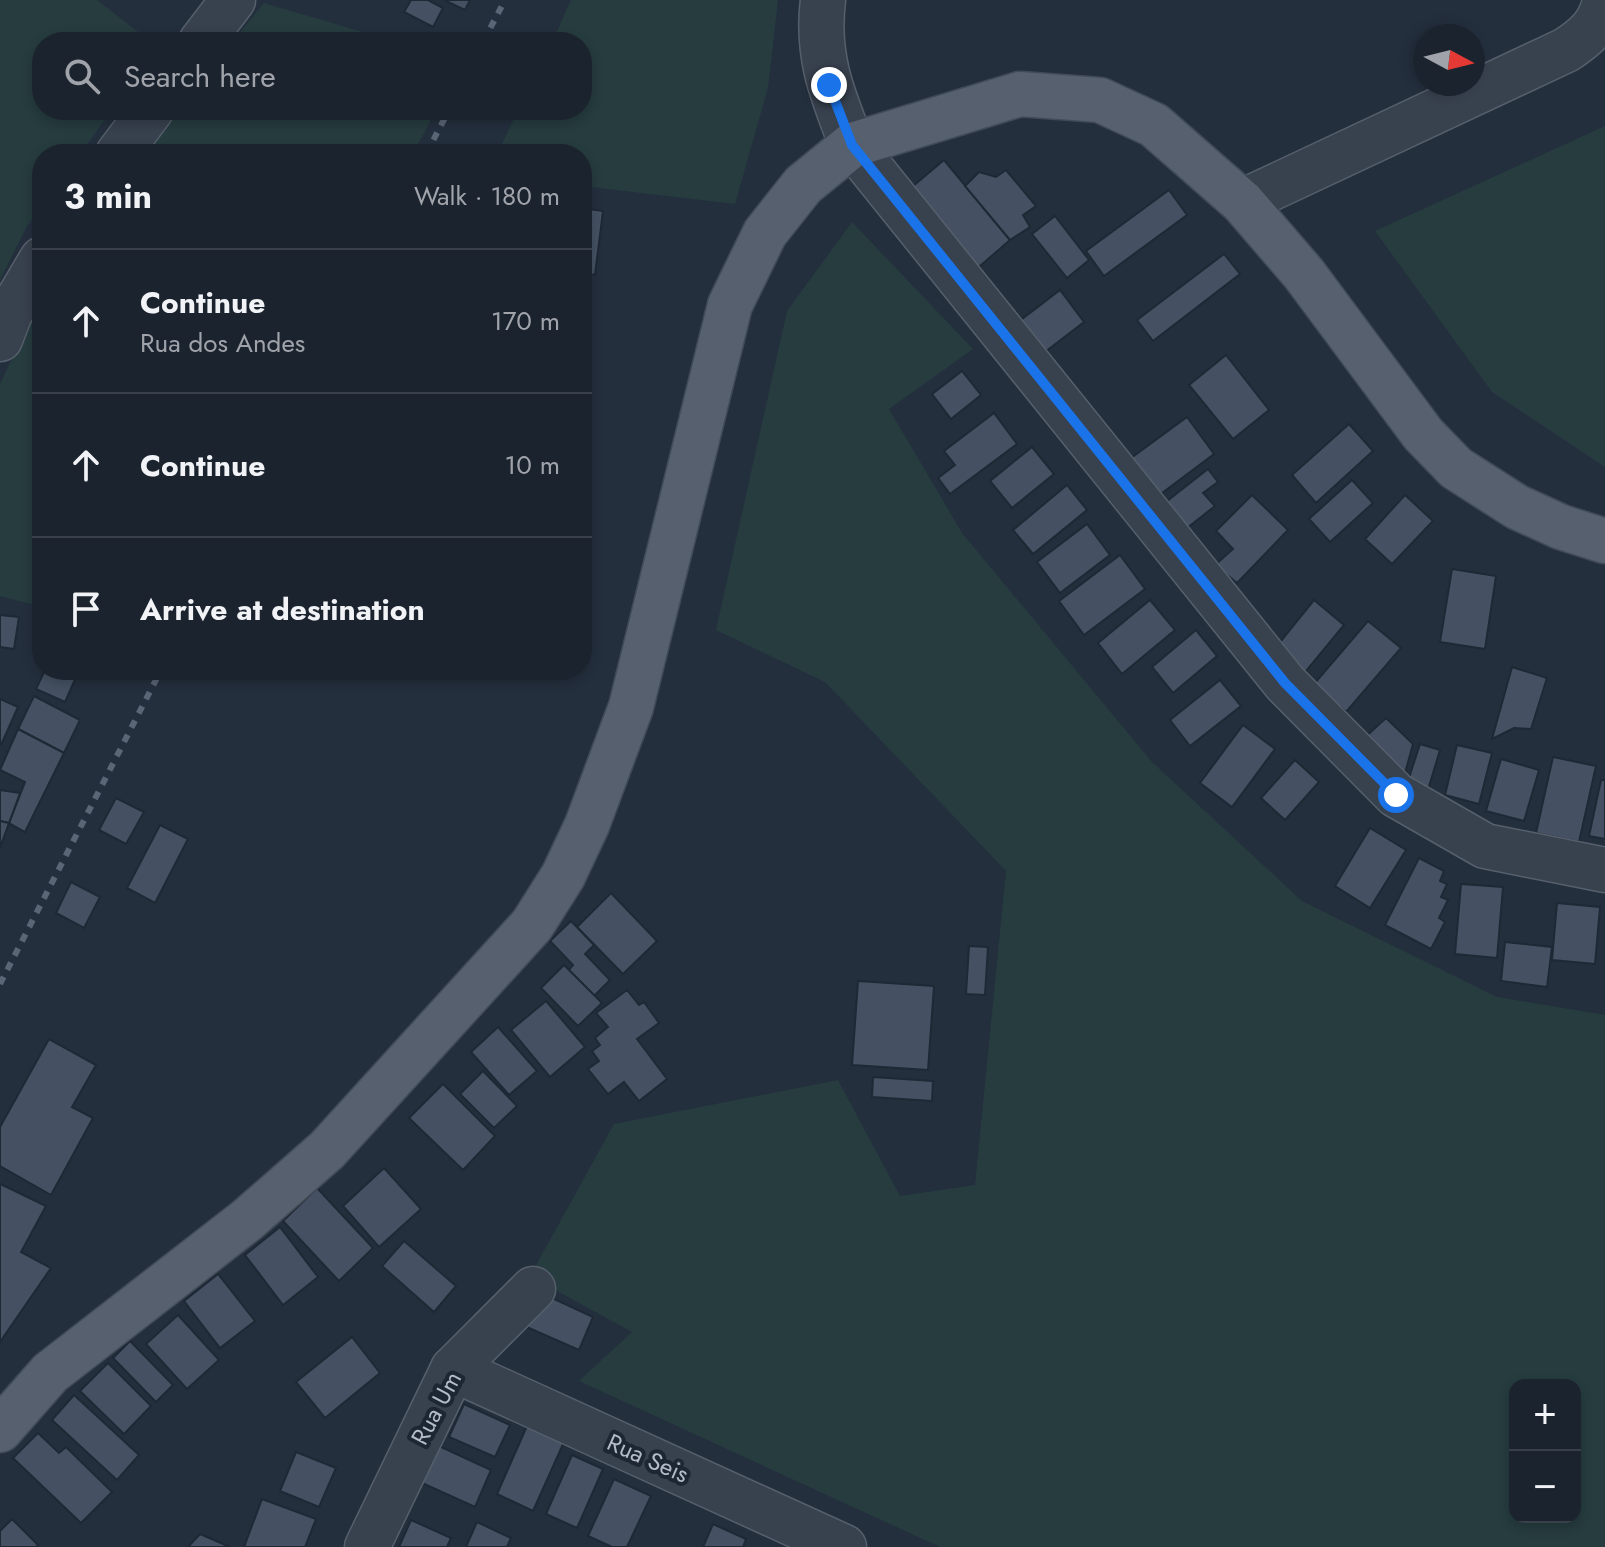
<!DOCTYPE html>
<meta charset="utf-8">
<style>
body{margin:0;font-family:Jost,sans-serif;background:#282f3a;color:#f1f3f6}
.controls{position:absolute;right:24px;bottom:24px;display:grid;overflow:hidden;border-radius:16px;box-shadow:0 4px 12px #0003}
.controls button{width:72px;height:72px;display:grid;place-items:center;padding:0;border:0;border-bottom:2px solid #39404a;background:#1b232e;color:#f1f3f6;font:40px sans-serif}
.compass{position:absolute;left:1413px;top:24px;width:72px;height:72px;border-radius:50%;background:#1b232e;box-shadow:0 4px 12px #0003;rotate:97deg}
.stop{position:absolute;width:24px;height:24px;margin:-18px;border:6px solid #1a73e8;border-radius:50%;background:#fff}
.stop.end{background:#1a73e8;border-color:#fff;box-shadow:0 2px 8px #0008}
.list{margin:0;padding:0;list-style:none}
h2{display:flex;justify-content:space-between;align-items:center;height:104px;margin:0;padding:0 32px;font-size:34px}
h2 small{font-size:26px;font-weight:400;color:#a0a4aa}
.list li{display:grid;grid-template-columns:52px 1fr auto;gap:24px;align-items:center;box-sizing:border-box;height:144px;padding:0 32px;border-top:2px solid #39404a}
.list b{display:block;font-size:30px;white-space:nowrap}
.list p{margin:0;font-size:26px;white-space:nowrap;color:#a0a4aa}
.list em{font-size:26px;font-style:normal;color:#a0a4aa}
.icon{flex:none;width:44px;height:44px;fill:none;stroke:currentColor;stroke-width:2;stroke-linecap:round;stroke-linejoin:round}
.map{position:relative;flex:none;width:1605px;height:1547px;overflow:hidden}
.search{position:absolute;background:#1b232e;box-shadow:0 4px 12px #0003;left:32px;top:32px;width:560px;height:88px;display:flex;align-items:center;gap:20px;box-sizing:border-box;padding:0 28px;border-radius:32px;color:#a0a4aa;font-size:30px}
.panel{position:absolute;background:#1b232e;box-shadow:0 4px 12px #0003;left:32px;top:144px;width:560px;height:536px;border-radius:32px}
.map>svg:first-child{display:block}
.green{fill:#263c3f;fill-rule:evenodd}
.building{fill:#455162;stroke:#1f2835;stroke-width:2}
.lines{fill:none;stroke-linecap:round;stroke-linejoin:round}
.minor-casing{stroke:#565f6c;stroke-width:47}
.major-casing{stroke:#414a57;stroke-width:47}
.minor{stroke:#38414e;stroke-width:44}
.major{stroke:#56606e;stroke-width:44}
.rail{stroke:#5a6575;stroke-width:6;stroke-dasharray:8 8;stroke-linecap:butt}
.route{stroke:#1a73e8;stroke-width:10}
.labels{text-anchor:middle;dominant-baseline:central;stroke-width:8;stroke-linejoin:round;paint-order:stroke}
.street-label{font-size:24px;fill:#b4bcc9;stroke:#1d2633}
</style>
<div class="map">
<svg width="1605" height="1547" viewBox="0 0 1605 1547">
<rect width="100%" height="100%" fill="#242f3e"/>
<!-- green -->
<g class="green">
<path d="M0,0H97L151,42H42V110H112L80,154H42V205L26,228L0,280Z"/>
<path d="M571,0H778L768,88L735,204L582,186V154H497L518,110H582V42H552Z"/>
<path d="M264,3L397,42H232Z"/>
<path d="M179,110H436L413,154H144Z"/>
<path d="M1605,126V467L1492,392L1375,231Z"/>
<path d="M852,222L973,349L889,409L962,533L1152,762L1302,901L1497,997L1605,1015V1547H940L579,1381L632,1332L530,1276L614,1124L838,1080L900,1196L975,1185L1006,871L825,682L716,630L787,311ZM1515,1385H1575V1517H1515Z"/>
<path d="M42,295V607L0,596V384Z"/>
</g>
<!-- building -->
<g class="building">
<path d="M411,0H428L443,8L433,27L404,12Z"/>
<path d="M444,0H470L465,10Z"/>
<path d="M944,160L1010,240L973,272L906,192Z"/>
<path d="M1006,170L1036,206L1023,215L1030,227L1010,240L965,186L979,172L996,177Z"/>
<path d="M1169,190L1187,215L1104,276L1086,251Z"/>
<path d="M582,208L603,211L595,275L582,273Z"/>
<path d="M1055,216L1089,260L1067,278L1032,234Z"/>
<path d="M1224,254L1240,274L1153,341L1137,320Z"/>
<path d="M1060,290L1084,322L1041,355L1017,323Z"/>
<path d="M1226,355L1269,410L1233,439L1189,385Z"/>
<path d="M962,371L981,395L951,419L932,394Z"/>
<path d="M994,413L1017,444L950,494L938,478L955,465L944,451Z"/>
<path d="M1187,417L1214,454L1154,499L1127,461Z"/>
<path d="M1349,424L1373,451L1316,503L1292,475Z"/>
<path d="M1032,447L1054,474L1012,508L990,481Z"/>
<path d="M1208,469L1218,482L1203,493L1215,506L1182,532L1162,505Z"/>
<path d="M1352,480L1373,503L1330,542L1309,519Z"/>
<path d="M1067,485L1087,510L1033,554L1013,530Z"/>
<path d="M1252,495L1288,530L1237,583L1215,565L1233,549L1216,531Z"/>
<path d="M1405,495L1433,521L1392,564L1365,539Z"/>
<path d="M1087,524L1110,555L1060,593L1037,562Z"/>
<path d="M1120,555L1145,589L1084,635L1059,601Z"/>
<path d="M1452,569L1496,576L1485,649L1440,642Z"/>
<path d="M1150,600L1175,630L1122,674L1098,643Z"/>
<path d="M1314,600L1344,625L1302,676L1272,652Z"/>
<path d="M0,615L19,617L14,649L0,647Z"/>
<path d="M1368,621L1401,648L1346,712L1314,684Z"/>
<path d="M1196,630L1217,656L1173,693L1152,667Z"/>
<path d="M1512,667L1547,678L1531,729L1514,728L1492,739Z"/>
<path d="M45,670H66L77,675L65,702L36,689Z"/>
<path d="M1220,680L1241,706L1190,746L1170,720Z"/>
<path d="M34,696L80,720L64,753L18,729Z"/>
<path d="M0,699L18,707L1,745H0Z"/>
<path d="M1386,718L1413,744L1402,784L1362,740Z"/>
<path d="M1243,725L1275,749L1232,807L1200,783Z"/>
<path d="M18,729L64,753L25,832L9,823L25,782L0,770Z"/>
<path d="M1420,744L1440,750L1427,793L1406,787Z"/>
<path d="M1457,745L1492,753L1479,804L1445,795Z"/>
<path d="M1553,757L1596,766L1579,842L1536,833Z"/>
<path d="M1501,759L1539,770L1524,821L1486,811Z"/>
<path d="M1295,760L1319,782L1285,820L1261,798Z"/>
<path d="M1601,780H1605V839L1589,836Z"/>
<path d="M0,790L20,793L9,823L0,821Z"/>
<path d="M116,798L144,812L126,844L99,830Z"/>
<path d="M0,821L9,823L0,848Z"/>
<path d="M160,825L188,839L155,903L127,888Z"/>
<path d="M1370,828L1406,850L1370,908L1335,886Z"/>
<path d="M1419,858L1444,871L1440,881L1447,884L1441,897L1448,900L1439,918L1445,922L1431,949L1385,925Z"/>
<path d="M71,882L100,897L84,928L56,913Z"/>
<path d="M1461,884L1503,887L1497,958L1455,954Z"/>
<path d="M611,893L657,941L623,974L577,927Z"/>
<path d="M1557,903L1600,907L1595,964L1552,960Z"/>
<path d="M571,921L594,945L585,954L610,980L594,996L569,970L573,965L550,941Z"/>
<path d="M1505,942L1552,947L1547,987L1501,981Z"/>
<path d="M969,946L988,947L985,995L966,994Z"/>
<path d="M564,965L602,1003L578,1026L541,988Z"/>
<path d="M858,981L934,986L928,1070L852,1065Z"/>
<path d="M627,990L639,1005L644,1002L659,1023L637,1039L667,1079L639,1101L624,1082L608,1094L588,1069L599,1061L592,1051L600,1045L595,1038L608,1027L596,1013Z"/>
<path d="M546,1001L585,1047L550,1077L511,1030Z"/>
<path d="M498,1027L537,1071L509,1095L471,1052Z"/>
<path d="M49,1039L96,1065L72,1107L93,1118L51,1195L0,1166V1127Z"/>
<path d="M483,1071L517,1106L494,1128L460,1094Z"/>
<path d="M873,1077L933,1081L932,1101L872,1097Z"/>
<path d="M443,1084L495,1136L463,1170L409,1118Z"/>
<path d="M384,1168L421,1209L379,1247L343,1206Z"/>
<path d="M0,1184L46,1206L21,1252L51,1268L0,1342Z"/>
<path d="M317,1188L373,1248L339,1281L283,1221Z"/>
<path d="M280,1227L318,1277L283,1305L245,1255Z"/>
<path d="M404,1241L456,1286L434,1312L382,1266Z"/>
<path d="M218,1274L255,1321L220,1348L184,1301Z"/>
<path d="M537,1291L593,1317L579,1350L522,1325Z"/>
<path d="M178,1315L219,1360L187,1389L146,1344Z"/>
<path d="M352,1337L380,1373L325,1418L296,1382Z"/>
<path d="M130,1341L173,1385L156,1402L113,1358Z"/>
<path d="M108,1363L151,1406L124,1434L80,1391Z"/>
<path d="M74,1395L139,1455L117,1480L52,1420Z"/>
<path d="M464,1404L510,1425L495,1457L449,1437Z"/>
<path d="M527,1426L564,1442L533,1511L497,1494Z"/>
<path d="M38,1433L59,1453L66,1447L112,1492L81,1523L13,1458Z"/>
<path d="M439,1446L491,1470L475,1507L422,1483Z"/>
<path d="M296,1452L336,1468L319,1507L280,1491Z"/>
<path d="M572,1455L603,1469L577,1528L546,1514Z"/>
<path d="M614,1479L651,1496L627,1547H612L588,1536Z"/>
<path d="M262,1499L316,1519L305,1547H244Z"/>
<path d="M12,1519L38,1545L36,1547H0V1531Z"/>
<path d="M411,1520L451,1538L447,1547H399Z"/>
<path d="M477,1522L511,1538L507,1547H466Z"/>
<path d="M713,1524L746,1539L743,1547H703Z"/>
<path d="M200,1534L230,1547H188Z"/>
</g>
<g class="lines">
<!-- minor casing -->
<g class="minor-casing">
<g id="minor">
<path d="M823,0C816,56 832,94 852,145L1285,683L1396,795L1485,846L1605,870"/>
<path d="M201,42L233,0"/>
<path d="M118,154L151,110"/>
<path d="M1242,202L1566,50C1586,37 1600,25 1605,1"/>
<path d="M0,339L10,313L42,259"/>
<path d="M453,1369L844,1547"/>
<path d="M367,1547L453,1369L533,1289"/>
</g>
</g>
<!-- major casing -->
<g class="major-casing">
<path id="major" d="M0,1430L50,1373L247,1220L327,1150L532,925L563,876L587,825L631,707L730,305L765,233L803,185L852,145L1020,94L1100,100L1154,125L1242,202L1304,274L1423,434L1456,468L1517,507L1561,527L1605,541"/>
</g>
<!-- minor -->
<use href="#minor" class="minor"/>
<!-- major -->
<use href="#major" class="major"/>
<!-- rail -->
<g class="rail">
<path d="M483,42L505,0"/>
<path d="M426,154L449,110"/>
<path d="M0,984L161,670"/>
</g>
</g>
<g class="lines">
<!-- route -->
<path class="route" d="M829,85L852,145L1285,683L1396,795"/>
</g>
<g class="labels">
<!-- street labels -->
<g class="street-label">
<text transform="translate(436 1408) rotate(-62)">Rua Um</text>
<text transform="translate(648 1458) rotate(24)">Rua Seis</text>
</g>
</g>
</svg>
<div class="controls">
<button>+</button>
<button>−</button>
</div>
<svg class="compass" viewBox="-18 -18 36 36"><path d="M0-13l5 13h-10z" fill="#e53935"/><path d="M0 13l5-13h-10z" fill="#a0a4aa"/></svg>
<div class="stop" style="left:1396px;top:795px"></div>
<div class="stop end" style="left:829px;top:85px"></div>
<div class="search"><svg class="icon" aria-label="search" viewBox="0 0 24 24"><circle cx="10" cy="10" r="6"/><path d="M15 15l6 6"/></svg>Search here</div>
<section class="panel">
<h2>3 min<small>Walk · 180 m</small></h2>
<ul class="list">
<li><svg class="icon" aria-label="ahead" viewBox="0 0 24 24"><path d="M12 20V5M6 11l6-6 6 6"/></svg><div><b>Continue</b><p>Rua dos Andes</p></div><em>170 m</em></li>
<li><svg class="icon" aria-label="ahead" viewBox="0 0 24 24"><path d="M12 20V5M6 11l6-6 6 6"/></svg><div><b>Continue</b></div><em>10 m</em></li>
<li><svg class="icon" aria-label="arrive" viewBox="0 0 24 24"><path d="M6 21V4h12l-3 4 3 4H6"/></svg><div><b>Arrive at destination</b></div></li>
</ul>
</section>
</div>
